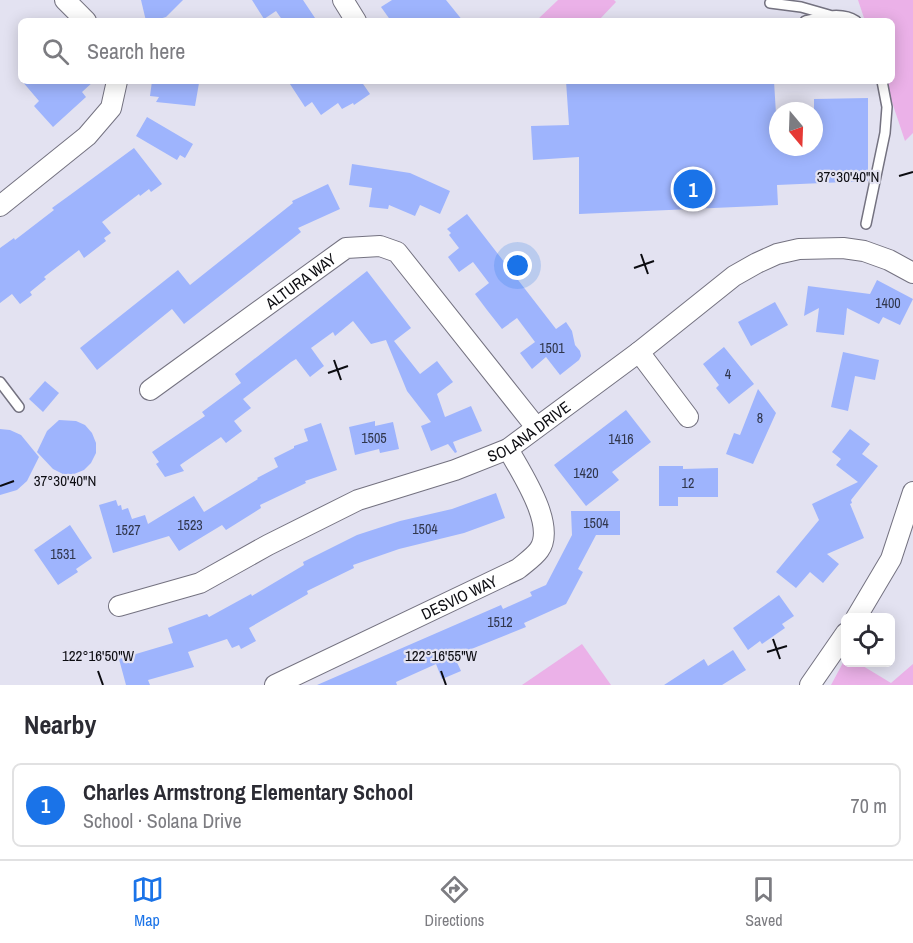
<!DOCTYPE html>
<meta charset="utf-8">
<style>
body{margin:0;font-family:"Archivo Narrow",sans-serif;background:#f7f7f7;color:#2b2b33}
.controls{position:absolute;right:18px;bottom:18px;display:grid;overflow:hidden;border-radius:9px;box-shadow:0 3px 15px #0003}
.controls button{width:54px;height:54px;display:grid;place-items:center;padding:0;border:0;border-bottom:2px solid #e1e1e2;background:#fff;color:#2b2b33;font:30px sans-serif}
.compass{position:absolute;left:769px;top:102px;width:54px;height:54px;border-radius:50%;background:#fff;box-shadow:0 3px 15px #0003;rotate:161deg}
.you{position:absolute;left:518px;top:266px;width:21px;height:21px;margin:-15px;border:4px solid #fff;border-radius:50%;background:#1a73e8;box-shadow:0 0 0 9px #1a73e833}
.badge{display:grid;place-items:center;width:39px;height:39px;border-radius:50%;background:#1a73e8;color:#fff;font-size:20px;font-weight:700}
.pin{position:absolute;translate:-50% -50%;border:3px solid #fff;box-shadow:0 2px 6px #0006}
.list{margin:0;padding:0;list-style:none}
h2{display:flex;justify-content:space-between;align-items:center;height:78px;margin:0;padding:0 24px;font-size:26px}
h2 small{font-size:20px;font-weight:400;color:#7c7c81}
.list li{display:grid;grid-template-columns:39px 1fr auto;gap:18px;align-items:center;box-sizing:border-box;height:84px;margin:0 12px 12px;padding:0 12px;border:2px solid #e1e1e2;border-radius:9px}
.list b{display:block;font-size:22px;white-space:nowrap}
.list p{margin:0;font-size:20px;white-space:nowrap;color:#7c7c81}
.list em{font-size:20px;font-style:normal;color:#7c7c81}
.icon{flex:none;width:33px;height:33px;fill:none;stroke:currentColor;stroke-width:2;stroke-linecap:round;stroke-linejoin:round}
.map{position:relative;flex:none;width:913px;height:685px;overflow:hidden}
.search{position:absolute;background:#fff;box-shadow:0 3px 15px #0003;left:18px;right:18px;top:18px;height:66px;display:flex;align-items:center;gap:15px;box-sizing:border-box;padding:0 21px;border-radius:9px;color:#7c7c81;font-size:22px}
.sheet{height:174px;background:#fff}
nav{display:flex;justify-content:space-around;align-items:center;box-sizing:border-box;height:84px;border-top:2px solid #e1e1e2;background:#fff;font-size:16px;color:#7c7c81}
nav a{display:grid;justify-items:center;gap:3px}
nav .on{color:#1a73e8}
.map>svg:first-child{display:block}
.green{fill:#ebb1e8}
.building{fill:#9eb4fd}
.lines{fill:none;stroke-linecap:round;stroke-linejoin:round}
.service-casing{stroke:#747280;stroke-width:12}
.minor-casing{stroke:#747280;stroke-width:22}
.service{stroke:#fff;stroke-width:9}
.minor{stroke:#fff;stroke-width:20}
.ticks{fill:none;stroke:#0c0c11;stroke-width:2}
.labels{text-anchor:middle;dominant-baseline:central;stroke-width:4.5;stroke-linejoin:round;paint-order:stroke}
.number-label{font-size:14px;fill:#30364c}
.street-label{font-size:16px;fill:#0c0c11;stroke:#e3e2f1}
.ticks-label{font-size:15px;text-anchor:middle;fill:#0c0c11;stroke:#e3e2f1;stroke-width:4.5;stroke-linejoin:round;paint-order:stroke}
</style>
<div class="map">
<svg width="913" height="685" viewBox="0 0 913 685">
<rect width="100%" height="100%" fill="#e3e2f1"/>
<!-- green -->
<g class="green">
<path d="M558,0H614L616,2L598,21L537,20Z"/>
<path d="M858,0H913V133L905,141L885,81H892V21H865Z"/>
<path d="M582,644L611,685H522Z"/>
<path d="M845,659L846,662L858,663L891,683L913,664V685H831Z"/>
</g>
<!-- building -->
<g class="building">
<path d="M141,0H183L166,17L152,21H146Z"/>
<path d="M252,0H303L317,21H283L276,11L264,19Z"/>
<path d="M392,0H446L463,21H391L381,7Z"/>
<path d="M22,81H94L82,92L86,97L53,127L34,106L39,101Z"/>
<path d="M152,81L199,83L195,106L156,102L159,97L150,96Z"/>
<path d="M288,81H361L370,94L354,105L353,103L342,109L338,103L321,115L312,102L305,107Z"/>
<path d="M566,81H774L778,147H814V99L868,98V181L777,185L778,205L579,214V157L533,160L531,126L569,125Z"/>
<path d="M147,117L193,144L185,158L180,155L177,160L136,136Z"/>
<path d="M134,148L162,184L151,192L149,189L140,196L139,194L102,222L111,233L104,238L106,241L84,258L79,250L44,277L46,279L30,292L32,295L20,304L12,294L0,303V248L14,238L15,240L54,210L52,208L70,195Z"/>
<path d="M352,164L410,173L450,191L440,214L420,205L415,216L389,205L388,209L369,207L372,188L349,185Z"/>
<path d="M328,184L340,209L298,228L301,232L184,324L172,309L97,370L80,348L178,270L190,285L293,203L292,201Z"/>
<path d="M467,214L556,329L566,322L572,331L575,345L580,351L581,356L579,360L560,375L546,357L532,369L520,353L535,342L517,318L502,329L487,310L475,294L489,283L473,262L459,272L448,257L459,248L449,235L451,233L447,229Z"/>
<path d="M367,271L411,328L394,341L420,374L437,361L453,382L437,394L445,417L471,406L482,431L453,442L457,452L455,453L448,444L431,451L421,426L431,422L407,391L386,340L371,344L353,321L335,336L333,332L311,348L324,366L310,377L296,359L291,362L243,399L251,408L234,421L242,431L226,443L221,437L180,465L184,471L165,477L156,464L159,462L152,452L205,416L202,412L241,383L235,374Z"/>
<path d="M877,280L913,299L900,325L883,317L879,324L847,308L844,335L816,332L819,308L804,316L808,286L870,294Z"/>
<path d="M775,302L788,325L751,346L738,322Z"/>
<path d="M724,347L754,384L729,404L716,388L719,385L703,364Z"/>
<path d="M843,352L879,360L875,380L855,376L848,411L831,407Z"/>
<path d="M45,381L59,393L43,412L29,399Z"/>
<path d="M758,389L776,413L753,464L726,454L734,433L740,435Z"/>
<path d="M626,410L651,442L612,472L619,480L586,506L554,465Z"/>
<path d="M59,420L76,421L85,425L92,433L96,443V453L91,463L84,470L74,474H63L53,469L37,452L47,431Z"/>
<path d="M375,421V426L393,422L399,449L380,453L379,449L355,455L349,427Z"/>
<path d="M321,423L337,470L305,481L306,483L260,505L261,508L226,530L222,525L179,551L169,536L113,553L99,505L116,500L118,506L121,505L122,510L128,508L132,519L145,515L148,524L194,496L204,512L258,479L257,478L278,467L274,458L294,448V446L308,441L304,429Z"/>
<path d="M0,429L10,430L21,435L39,457L27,481L17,490L0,495Z"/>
<path d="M850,429L870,444L862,454L878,466L851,500L852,503L850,504L864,538L827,554L839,564L823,583L810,572L796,588L776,572L819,520L812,504L858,482L836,465L841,459L832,452Z"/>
<path d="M659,466H683V469L718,468V497H678V506H659Z"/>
<path d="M496,493L505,518L464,533L399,549L353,565L354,568L307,591L308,594L249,628L256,641L241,649L239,645L232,648L227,639L188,652L194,667L148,680L150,685H126L119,659L173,643L168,628L207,614L209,617L251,594L252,596L304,565L303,562L357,535L400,521L452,509Z"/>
<path d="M571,511H620V535H596L578,569L583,572L566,604L524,623L526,627L454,656L461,671L442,679L436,664L396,682L397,685H317L501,605L503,609L532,596L530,592L546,585L572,535Z"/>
<path d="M70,525L92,558L76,569L78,572L58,585L34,550Z"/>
<path d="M779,595L794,616L782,624L785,628L762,644L760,641L748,650L733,628Z"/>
<path d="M733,650L746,670L722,685H664L704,659L708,666Z"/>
</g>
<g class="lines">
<!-- service casing -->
<g class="service-casing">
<g id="service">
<path d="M770,3L801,7L829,15"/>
<path d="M805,21C821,17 842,11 856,21"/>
<path d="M866,224L885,133L887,107L882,81"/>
<path d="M0,382L19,407"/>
</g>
</g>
<!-- minor casing -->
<g class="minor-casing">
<g id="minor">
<path d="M65,0L86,21"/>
<path d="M343,0L356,21"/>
<path d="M0,206L87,136L111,108L117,81"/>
<path d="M639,352L688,417"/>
<path id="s1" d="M150,390L346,248L380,246L397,252L536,427"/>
<path id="s2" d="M119,606L200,583L268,545L358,500L455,470L508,449L639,352L734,276L757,263L777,254L799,249L843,248L864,251L889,260L913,273"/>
<path d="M856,618L891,559L913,492"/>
<path id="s3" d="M275,685L518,569C525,563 534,557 539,550C557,525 520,471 508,449"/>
<path d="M810,685L846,633"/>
</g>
</g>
<!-- service -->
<use href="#service" class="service"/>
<!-- minor -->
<use href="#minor" class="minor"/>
</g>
<!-- ticks -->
<path class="ticks" d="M899,176L913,172M641,254L648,274M634,268L654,261M334,360L341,380M328,373L348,366M0,486L14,481M773,639L780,659M767,652L787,646M98,671L103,685M441,671L446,685"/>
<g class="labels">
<!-- number labels -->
<g class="number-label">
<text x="888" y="303">1400</text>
<text x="552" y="348">1501</text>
<text x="728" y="374">4</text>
<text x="760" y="418">8</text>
<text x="374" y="438">1505</text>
<text x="621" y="439">1416</text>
<text x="586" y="473">1420</text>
<text x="688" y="483">12</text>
<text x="596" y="523">1504</text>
<text x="190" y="525">1523</text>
<text x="425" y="529">1504</text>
<text x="128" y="530">1527</text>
<text x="63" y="554">1531</text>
<text x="500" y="622">1512</text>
</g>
<!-- street labels -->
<g class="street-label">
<text stroke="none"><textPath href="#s1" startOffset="186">ALTURA WAY</textPath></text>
<text stroke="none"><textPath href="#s2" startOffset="448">SOLANA DRIVE</textPath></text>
<text stroke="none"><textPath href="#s3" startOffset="204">DESVIO WAY</textPath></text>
</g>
</g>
<g class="ticks-label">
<text x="848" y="182">37°30'40"N</text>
<text x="65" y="486">37°30'40"N</text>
<text x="98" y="661">122°16'50"W</text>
<text x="441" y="661">122°16'55"W</text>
</g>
</svg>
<div class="controls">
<button><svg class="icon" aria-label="locate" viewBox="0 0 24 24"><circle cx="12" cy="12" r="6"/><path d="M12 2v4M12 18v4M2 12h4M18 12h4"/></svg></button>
</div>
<svg class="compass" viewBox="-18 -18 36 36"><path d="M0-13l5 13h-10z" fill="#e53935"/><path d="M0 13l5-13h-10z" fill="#7c7c81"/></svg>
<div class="you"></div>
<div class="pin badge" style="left:693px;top:189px">1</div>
<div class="search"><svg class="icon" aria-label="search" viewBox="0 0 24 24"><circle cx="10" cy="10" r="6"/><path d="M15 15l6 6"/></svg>Search here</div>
</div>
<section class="sheet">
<h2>Nearby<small></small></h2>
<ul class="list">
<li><span class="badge">1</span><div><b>Charles Armstrong Elementary School</b><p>School · Solana Drive</p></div><em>70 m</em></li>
</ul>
</section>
<nav>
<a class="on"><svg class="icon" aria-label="map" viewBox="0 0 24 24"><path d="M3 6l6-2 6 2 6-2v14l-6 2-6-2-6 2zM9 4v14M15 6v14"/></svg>Map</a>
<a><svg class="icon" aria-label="directions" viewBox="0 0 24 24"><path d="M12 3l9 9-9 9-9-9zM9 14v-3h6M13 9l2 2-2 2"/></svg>Directions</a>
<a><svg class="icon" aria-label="saved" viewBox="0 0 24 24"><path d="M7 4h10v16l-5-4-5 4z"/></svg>Saved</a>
</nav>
